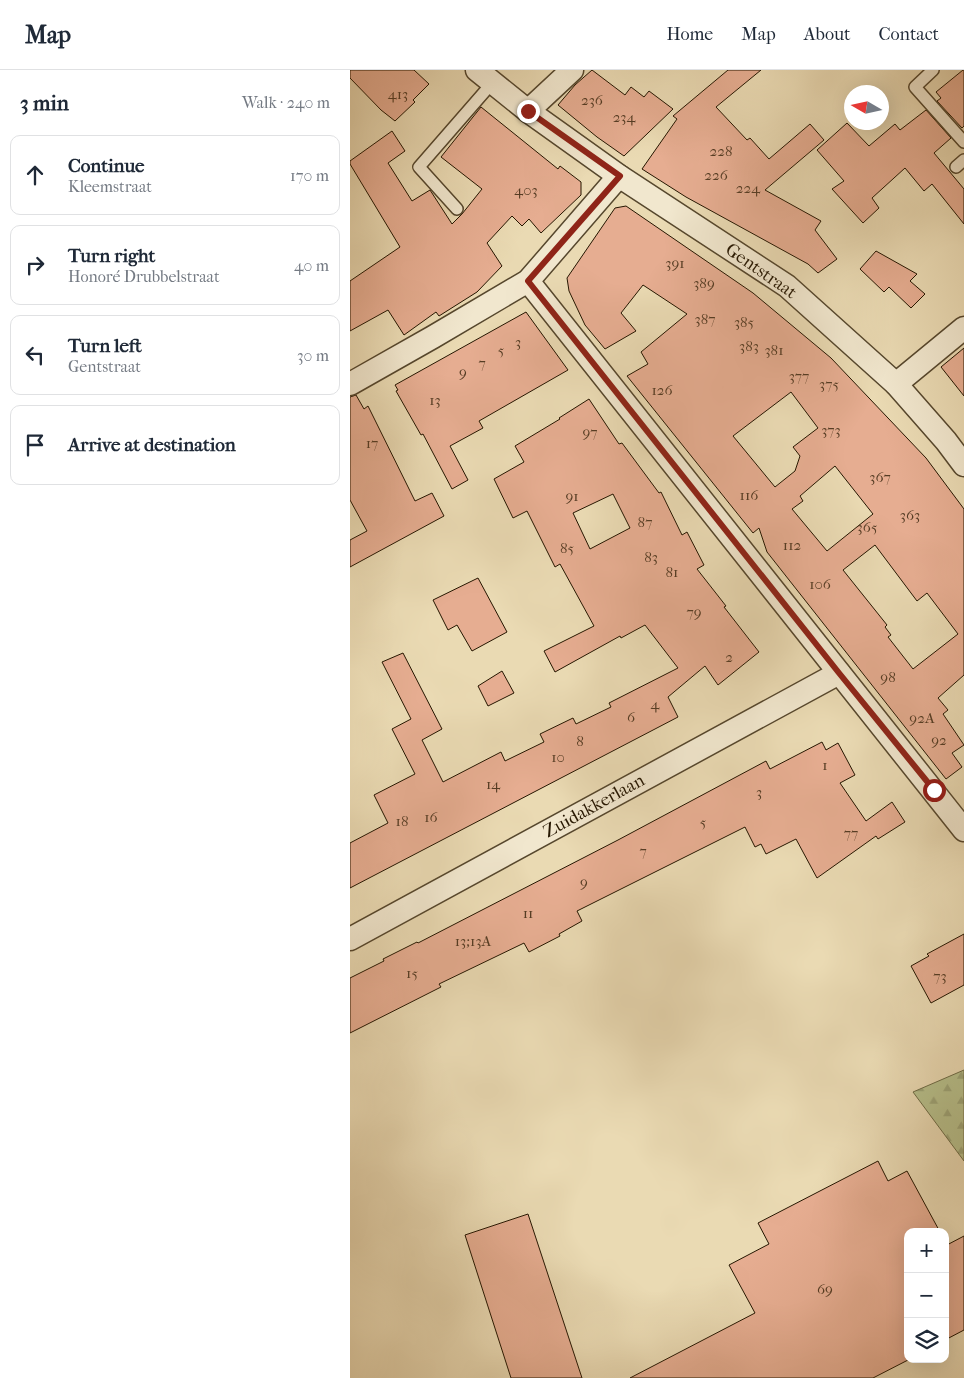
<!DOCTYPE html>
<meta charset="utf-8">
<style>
body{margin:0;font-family:"IM FELL French Canon",serif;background:#f2f2f3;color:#1f2937}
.controls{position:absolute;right:15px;bottom:15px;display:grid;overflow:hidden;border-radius:10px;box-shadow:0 5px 20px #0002}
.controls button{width:45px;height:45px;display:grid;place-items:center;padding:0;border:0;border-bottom:1px solid #e0e1e3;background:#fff;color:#1f2937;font:25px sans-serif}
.compass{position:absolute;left:494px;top:15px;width:45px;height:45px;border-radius:50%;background:#fff;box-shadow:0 5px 20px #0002;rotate:279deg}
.stop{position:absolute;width:15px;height:15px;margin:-11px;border:4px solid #8f2418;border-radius:50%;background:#fff}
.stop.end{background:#8f2418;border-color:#fff;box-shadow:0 1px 5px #0008}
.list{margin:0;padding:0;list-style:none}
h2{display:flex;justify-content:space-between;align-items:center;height:65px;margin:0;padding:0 20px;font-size:21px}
h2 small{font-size:16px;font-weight:400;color:#747a83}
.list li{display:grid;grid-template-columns:32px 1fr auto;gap:15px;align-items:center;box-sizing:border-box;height:80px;margin:0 10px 10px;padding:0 10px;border:1px solid #e0e1e3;border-radius:10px}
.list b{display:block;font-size:19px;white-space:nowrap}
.list p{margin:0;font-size:16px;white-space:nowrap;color:#747a83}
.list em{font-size:16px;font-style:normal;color:#747a83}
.icon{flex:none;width:28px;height:28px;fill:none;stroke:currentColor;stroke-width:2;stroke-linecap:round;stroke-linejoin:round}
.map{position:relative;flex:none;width:614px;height:1308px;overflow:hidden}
header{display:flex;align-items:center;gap:30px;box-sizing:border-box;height:70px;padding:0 25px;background:#fff;border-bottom:1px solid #e0e1e3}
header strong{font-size:24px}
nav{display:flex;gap:28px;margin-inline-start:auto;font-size:18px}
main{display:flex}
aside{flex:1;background:#fff}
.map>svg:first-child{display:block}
.forest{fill:url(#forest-firs);stroke:#6e6b46}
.building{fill:#e6ad91;stroke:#251600;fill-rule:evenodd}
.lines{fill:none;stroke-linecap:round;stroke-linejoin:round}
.service-casing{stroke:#56472d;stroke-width:14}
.minor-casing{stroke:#56472d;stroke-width:25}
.service{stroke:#f1e7ce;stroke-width:11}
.minor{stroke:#f1e7ce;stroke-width:22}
.route{stroke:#8f2418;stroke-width:6}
.labels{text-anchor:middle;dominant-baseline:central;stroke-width:4;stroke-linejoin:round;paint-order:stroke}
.number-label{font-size:15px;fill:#553c24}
.street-label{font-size:18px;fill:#251600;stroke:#f1e7ce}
</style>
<header>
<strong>Map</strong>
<nav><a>Home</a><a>Map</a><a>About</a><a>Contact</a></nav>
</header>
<main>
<aside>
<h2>3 min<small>Walk · 240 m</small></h2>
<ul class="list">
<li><svg class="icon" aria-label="ahead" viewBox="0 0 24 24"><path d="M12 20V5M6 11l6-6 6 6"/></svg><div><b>Continue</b><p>Kleemstraat</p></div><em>170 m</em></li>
<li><svg class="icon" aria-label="right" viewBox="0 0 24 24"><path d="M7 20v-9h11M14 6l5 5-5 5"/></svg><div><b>Turn right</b><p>Honoré Drubbelstraat</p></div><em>40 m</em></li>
<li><svg class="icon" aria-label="left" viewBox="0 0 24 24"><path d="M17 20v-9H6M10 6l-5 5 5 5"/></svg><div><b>Turn left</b><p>Gentstraat</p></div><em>30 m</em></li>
<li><svg class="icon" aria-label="arrive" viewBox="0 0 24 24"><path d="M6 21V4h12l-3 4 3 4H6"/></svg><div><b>Arrive at destination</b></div></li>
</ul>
</aside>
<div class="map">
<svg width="614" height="1308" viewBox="0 0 614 1308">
<defs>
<pattern id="forest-firs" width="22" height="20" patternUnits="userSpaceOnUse" patternTransform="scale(1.25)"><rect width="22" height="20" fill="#b7c08c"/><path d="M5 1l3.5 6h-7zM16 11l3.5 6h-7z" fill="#9da477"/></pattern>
</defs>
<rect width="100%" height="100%" fill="#eadab3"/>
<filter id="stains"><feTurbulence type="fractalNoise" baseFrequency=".004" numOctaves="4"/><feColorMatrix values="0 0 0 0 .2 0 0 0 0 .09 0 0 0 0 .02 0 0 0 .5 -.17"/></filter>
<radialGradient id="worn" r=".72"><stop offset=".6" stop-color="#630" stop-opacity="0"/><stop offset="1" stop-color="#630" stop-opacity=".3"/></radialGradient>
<!-- forest -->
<path class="forest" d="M614,1000V1091L563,1022Z"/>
<!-- building -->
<g class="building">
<path d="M0,0H64L79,14L63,30L65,32L45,51L31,40L0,8Z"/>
<path d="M242,0L275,25L281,17L294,27L299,21L323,39L274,86L247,67L208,35L225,15Z"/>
<path d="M378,0H411L366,37L397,70L400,68L419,89L460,54L474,70L415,120L471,151L465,160L487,189L468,203L458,194L336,127L292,99L327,49L323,46Z"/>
<path d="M613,0H614V56L612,58L587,31L591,28L586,22Z"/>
<path d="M131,37L208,99L210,96L231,112V125L191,163L179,149L172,156L162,146L137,173L152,196L127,222L89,246L86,242L54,265L38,240L0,261V211L50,177L0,94V91L42,61L55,81L38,93L62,131L80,120L102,154L112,144L132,119L91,87Z"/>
<path d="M576,40L601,68L584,83L614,119V154L582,114L574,121L555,98L522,128L529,138L513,153L482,119L494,111L467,80L497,53L519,76L545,54L550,60Z"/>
<path d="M276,136L403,223L481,288L576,388L614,439V605L588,628L598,640L593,644L614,675L602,683L612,697L596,709L417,482L409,458L403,463L277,306L298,294L291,282L337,244L293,215L271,243L286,261L255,279L235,255L219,221L217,208L265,138ZM441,322L468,358L443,377L450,386L445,401L425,417L383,366ZM485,396L523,444L477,481L442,439L453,431L450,426ZM525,475L567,531L577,523L608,564L563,599L538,567L541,565L535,557L537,555L493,500Z"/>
<path d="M526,181L567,204L560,211L575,224L561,238L539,217L534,222L510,199Z"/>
<path d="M176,242L218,300L129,351L133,358L100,376L118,410L102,419L73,364L71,365L46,321L48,320L45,315Z"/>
<path d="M614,278V326L591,297Z"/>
<path d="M6,325L14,339L18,336L65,431L82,423L94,446L0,497V470L17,461L0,430V327Z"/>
<path d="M239,329L269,374L272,373L309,423L311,422L332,465L337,462L354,495L347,499L376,536L374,537L409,582L368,615L355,596L318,627L328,647L0,818V773L38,753L24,725L65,704L42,659L61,649L32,592L53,583L92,659L72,670L93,712L151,682L155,691L194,672L190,664L223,648L226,654L261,637L259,633L328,598L295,555L271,568L270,566L205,602L194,581L244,556L210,494L205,497L177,441L163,448L144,409L174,392L165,376L210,349L209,348ZM263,424L280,458L240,479L223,443Z"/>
<path d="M128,508L157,562L122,581L107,555L98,560L83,530Z"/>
<path d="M152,601L164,623L138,636L128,616Z"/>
<path d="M472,672L476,680L488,673L505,705L490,713L516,751L542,732L555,752L528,769L526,766L467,808L446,769L416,784L411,774L405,777L395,757L227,841L232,851L209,864L210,866L179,882L174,873L172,874L89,914L91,917L0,963V908L34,891L33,889L67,872L68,873L268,770L416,691L420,699Z"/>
<path d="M614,864V915L581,933L561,896L579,886L577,884Z"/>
<path d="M528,1091L538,1111L557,1101L590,1162H558V1290L523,1308H280L405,1243L379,1195L419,1174L408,1153Z"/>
<path d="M178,1144L232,1308H161L115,1165Z"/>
<path d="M614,1166V1260L595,1270V1176Z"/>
</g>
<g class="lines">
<!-- service casing -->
<g class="service-casing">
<g id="service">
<path d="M583,0L565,17L614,72"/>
<path d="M606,97L614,90"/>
<path d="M107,139L69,97L143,12"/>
</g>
</g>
<!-- minor casing -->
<g class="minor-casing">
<g id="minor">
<path d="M127,0L178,41L269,106L437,216L546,314L596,371L614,395"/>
<path d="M178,41L222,0"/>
<path d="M178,211L614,760"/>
<path d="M0,314L83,267L178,211L269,106"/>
<path d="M546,314L614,258"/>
<path d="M0,869L489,603"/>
</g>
</g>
<!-- service -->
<use href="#service" class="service"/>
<!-- minor -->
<use href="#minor" class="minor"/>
</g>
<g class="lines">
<!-- route -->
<path class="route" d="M178,41L270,106L178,211L489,603L584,720"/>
</g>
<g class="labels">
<!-- number labels -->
<g class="number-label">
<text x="48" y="24">413</text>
<text x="242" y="30">236</text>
<text x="274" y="47">234</text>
<text x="371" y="81">228</text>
<text x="366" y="105">226</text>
<text x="398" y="118">224</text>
<text x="176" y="120">403</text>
<text x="325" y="193">391</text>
<text x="354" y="213">389</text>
<text x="355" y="249">387</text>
<text x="394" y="252">385</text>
<text x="168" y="272">3</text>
<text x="399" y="276">383</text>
<text x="151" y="280">5</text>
<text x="424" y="280">381</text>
<text x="132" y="293">7</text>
<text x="113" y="302">9</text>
<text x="449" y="306">377</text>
<text x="479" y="314">375</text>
<text x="312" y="320">126</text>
<text x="85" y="330">13</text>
<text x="481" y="360">373</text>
<text x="240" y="362">97</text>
<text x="22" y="373">17</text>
<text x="530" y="407">367</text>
<text x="399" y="425">116</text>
<text x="222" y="426">91</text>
<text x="560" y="445">363</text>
<text x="295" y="452">87</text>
<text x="517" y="457">365</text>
<text x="442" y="475">112</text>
<text x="217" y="478">85</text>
<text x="301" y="487">83</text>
<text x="322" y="502">81</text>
<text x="470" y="514">106</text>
<text x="344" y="542">79</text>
<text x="379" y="587">2</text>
<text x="538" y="607">98</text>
<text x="305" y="634">4</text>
<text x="281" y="647">6</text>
<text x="572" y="648">92A</text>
<text x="589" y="670">92</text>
<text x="230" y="671">8</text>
<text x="208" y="687">10</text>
<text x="475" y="695">1</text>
<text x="143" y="714">14</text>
<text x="409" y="722">3</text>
<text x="81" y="747">16</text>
<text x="52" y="751">18</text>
<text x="353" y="752">5</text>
<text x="501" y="763">77</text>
<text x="293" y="781">7</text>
<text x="234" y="812">9</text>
<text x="178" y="843">11</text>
<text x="123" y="871">13;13A</text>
<text x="62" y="903">15</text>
<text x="590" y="906">73</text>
<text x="475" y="1219">69</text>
</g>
<!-- street labels -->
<g class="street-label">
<text transform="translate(411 201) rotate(35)">Gentstraat</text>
<text transform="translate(244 736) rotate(-29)">Zuidakkerlaan</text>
</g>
</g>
<rect width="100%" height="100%" filter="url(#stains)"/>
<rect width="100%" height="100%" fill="url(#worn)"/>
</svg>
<div class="controls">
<button>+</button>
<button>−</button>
<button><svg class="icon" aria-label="layers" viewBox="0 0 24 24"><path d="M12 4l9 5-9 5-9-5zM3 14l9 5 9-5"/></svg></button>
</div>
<svg class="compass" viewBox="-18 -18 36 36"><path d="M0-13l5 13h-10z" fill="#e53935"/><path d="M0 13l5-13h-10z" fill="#747a83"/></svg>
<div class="stop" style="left:584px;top:720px"></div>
<div class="stop end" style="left:178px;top:41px"></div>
</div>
</main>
